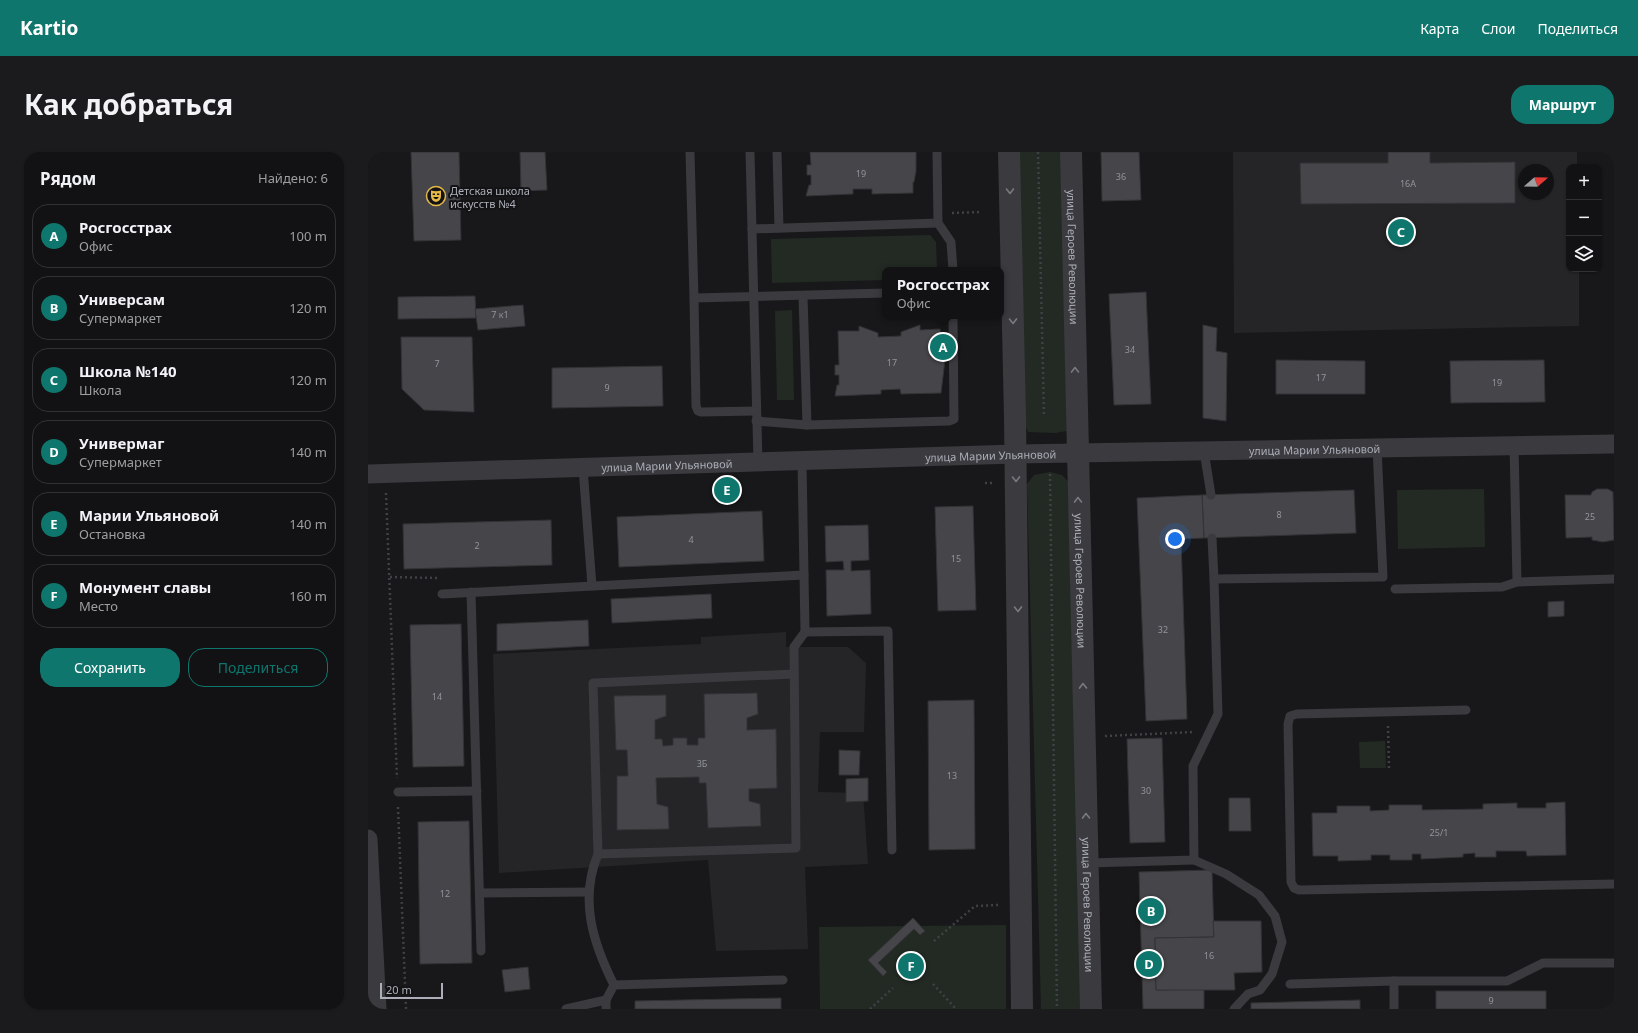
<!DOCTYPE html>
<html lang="ru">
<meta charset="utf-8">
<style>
body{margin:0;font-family:"Noto Sans",sans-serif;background:#1b1b1d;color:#f1f3f6}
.controls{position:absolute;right:12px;top:12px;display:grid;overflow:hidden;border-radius:8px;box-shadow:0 1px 3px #0004}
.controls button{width:36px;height:36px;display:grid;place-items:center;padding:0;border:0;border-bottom:1px solid #313234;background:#121214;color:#f1f3f6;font:20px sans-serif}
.compass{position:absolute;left:1150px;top:12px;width:36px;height:36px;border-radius:50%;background:#121214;box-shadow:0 1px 3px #0004;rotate:70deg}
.scale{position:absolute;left:12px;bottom:10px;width:63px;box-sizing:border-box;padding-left:4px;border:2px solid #acafb9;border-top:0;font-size:11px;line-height:14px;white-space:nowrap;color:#acafb9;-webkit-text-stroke:3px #131315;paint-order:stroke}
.you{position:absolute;left:807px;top:387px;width:14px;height:14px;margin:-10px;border:3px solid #fff;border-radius:50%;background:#1a73e8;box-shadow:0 0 0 6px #1a73e833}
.badge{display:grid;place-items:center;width:26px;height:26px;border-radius:50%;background:#0f766e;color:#fff;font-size:13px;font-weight:700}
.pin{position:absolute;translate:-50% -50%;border:2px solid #fff;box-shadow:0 1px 4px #0006}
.popup{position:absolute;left:514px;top:115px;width:122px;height:52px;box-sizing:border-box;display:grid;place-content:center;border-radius:8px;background:#121214;filter:drop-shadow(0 1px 3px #0005);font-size:13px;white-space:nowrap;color:#9c9ea0}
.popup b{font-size:15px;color:#f1f3f6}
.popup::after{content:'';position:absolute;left:50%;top:100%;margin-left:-8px;border:8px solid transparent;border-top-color:#121214}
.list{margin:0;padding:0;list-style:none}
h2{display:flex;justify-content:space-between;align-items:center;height:52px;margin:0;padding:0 16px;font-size:17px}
h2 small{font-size:13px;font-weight:400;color:#9c9ea0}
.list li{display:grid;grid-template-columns:26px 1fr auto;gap:12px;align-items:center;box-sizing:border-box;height:64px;margin:0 8px 8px;padding:0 8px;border:1px solid #313234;border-radius:16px}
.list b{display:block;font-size:15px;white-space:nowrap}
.list p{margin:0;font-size:13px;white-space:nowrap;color:#9c9ea0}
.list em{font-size:13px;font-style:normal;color:#9c9ea0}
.actions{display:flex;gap:8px;padding:12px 16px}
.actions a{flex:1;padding:9px 0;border:1px solid #0f766e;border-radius:16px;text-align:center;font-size:14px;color:#0f766e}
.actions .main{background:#0f766e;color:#fff}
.icon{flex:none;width:22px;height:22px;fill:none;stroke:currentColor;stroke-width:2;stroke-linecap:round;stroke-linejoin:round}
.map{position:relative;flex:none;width:1246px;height:857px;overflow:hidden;border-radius:16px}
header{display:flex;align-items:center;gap:24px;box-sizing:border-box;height:56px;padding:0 20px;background:#0f766e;color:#fff}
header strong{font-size:19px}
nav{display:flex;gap:22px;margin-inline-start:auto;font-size:14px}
.intro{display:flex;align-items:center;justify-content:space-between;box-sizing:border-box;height:96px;padding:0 24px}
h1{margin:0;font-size:28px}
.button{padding:10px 18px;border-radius:16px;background:#0f766e;color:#fff;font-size:14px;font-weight:700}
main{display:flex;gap:24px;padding:0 24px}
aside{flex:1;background:#121214;border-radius:16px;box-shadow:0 1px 3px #0004}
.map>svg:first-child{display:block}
.built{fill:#252427;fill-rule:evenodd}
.green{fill:#232a24}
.building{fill:#46454a;stroke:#333336}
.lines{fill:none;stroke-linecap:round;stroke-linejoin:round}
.path{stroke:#404146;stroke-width:2.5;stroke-dasharray:2 3;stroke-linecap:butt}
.service{stroke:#3a3a3f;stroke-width:9}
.minor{stroke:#3a3a3f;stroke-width:19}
.tertiary{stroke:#3a3a3f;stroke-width:22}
.oneway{stroke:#797a82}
.labels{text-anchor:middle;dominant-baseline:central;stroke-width:4;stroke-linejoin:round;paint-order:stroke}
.number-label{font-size:9px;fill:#92949d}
.poi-label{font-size:11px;fill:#acafb9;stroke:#131315;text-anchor:start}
.street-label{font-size:11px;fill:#acafb9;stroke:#131315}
</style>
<header>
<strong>Kartio</strong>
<nav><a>Карта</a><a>Слои</a><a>Поделиться</a></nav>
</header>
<div class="intro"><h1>Как добраться</h1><a class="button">Маршрут</a></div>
<main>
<aside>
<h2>Рядом<small>Найдено: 6</small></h2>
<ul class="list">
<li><span class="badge">A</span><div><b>Росгосстрах</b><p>Офис</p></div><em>100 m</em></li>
<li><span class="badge">B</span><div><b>Универсам</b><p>Супермаркет</p></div><em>120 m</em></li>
<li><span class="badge">C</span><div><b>Школа №140</b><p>Школа</p></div><em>120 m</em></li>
<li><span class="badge">D</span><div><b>Универмаг</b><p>Супермаркет</p></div><em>140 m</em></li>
<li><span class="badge">E</span><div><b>Марии Ульяновой</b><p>Остановка</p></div><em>140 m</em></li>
<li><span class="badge">F</span><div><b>Монумент славы</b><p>Место</p></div><em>160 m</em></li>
</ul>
<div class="actions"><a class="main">Сохранить</a><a>Поделиться</a></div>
</aside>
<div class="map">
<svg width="1246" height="857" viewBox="0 0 1246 857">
<rect width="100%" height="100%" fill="#18181a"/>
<!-- built -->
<g class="built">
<path d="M865,0H1209V15H1201V117H1211V174L866,181ZM1156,18H1180V42H1156Z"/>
<path d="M418,480V495H480L498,511L496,580H452L450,640L495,641L500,712L437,715L440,797L348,799L340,708L131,721L125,502L333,492V485Z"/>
</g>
<!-- green -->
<g class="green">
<path d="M649,0H698L704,278L687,281L660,280L656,269Z"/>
<path d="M562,83L568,90L569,118H517V128L404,131L403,87Z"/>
<path d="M424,158L426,248H409L407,159Z"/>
<path d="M682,320L694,323L704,334L715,857H673L659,332L666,323Z"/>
<path d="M1116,337L1117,395L1030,397L1029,338Z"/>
<path d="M1017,589L1018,616H992L991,590Z"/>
<path d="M638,773V857H452L451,775Z"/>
</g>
<!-- building -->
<g class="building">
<path d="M43,0H91L93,88L46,89Z"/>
<path d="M152,0H177L179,38L153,39Z"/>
<path d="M442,0H548V19L546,30H545V41L504,42V37H485V42L438,44L441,33H443V23H439V13H443Z"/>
<path d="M733,0H771L773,48L734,49Z"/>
<path d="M1020,0H1062V11L1147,10V51L933,52L932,11H1020Z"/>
<path d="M778,140L783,252L746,253L741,142Z"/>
<path d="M107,144L108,166L30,167V145Z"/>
<path d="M155,153L157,174L110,178L107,157Z"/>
<path d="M552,173V178L572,177L577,208L573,241L533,242L532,237L513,238V242L467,244L469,233H471V223H467V213H471L470,179H491V174L510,181V185L533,184V180Z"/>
<path d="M835,173L849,176L848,199L859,201L858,269L835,266Z"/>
<path d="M33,185H104L106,260L56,258L34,237Z"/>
<path d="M908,208L997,209V242H908Z"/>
<path d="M1176,208L1177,250L1083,251L1082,209Z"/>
<path d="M294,214L295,254L184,256V216Z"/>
<path d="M1229,337H1240L1245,340L1246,388L1235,390L1224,388V385L1198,386L1197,343H1223L1224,340Z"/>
<path d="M986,338L988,381L836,386L834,343Z"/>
<path d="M834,343L836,386L813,387L819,567L778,569L769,346Z"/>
<path d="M605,354L608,458L570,459L567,355Z"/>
<path d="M394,359L396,409L251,415L249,365Z"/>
<path d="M183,368L184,413L36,417L35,372Z"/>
<path d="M500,373L501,408L483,409V419L502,418L503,462L459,464L458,418H476L475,409L458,410L457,374Z"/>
<path d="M343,442L344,466L244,471L243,447Z"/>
<path d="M1196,449V464L1180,465V450Z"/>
<path d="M220,468L221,494L129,499V472Z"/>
<path d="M93,472L96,614L45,615L42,473Z"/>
<path d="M389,541L390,562L379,566V578L408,577L409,636L381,637V649L392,652L393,674L340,676L338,631H331V625L288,626L289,652L300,655L301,677L249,678V624H260L259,598H248L246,544L298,543V564L287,568V587H294L295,594L305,593V586H319V593H330V586H337L336,542Z"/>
<path d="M606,548L607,697L561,698L560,549Z"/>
<path d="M794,586L797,690L762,691L759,587Z"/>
<path d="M471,598L492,599L491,623H471Z"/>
<path d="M500,626V649L478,650V627Z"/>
<path d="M861,646H882L883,679H861Z"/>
<path d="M1197,650L1198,703L1159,704L1158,699H1128V705H1107V701L1095,702V705L1053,707V702H1044V708H1022V703H1003V708L970,709V704H945L944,661H969V654H1002V659L1021,658V653H1054V658L1115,657V652L1149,651V656H1178V651Z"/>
<path d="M101,669L104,811L52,812L50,670Z"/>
<path d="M844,718L846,785L787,786L788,838L836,837V857H775L771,720Z"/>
<path d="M545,766L557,779L552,783L546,777L510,811L519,820L515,824L500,808Z"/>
<path d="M845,769H893L894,820L866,821L867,838H788L787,786L846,785Z"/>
<path d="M160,815L162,837L137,840L134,818Z"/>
<rect x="1068" y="839" width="110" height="18"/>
<path d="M413,846V857H267V849Z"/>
<path d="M992,848V857H883V851Z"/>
</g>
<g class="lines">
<!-- path -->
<g class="path">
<path d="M670,0L676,264"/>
<path d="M584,61L614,60"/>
<path d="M600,118L615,117"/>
<path d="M682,322L689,857"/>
<path d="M617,331H625V333"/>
<path d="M18,341L29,626"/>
<path d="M22,425L70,426"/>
<path d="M1020,574L1021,616"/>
<path d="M737,584L826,580"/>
<path d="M30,655L38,857"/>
<path d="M566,789L607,754L631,753"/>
<path d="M565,832L588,857"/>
<path d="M502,857L525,836"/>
</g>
<!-- service -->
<g class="service">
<path d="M322,0L326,146L517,141"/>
<path d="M382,0L390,310"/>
<path d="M409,0L411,76"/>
<path d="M570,71L583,90L585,118"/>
<path d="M384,77L570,71L569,0"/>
<path d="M435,144L439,273"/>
<path d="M326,146L328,254L330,259L333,260L388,259"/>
<path d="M388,269L439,273L581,269L586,267L585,164"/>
<path d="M836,299L843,343"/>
<path d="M215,316L224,434"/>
<path d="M844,386L846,427"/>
<path d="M1149,430L1246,427"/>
<path d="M1027,437L1134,435L1149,430L1146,293"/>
<path d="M103,440L113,799"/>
<path d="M74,442L436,423"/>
<path d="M437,480L520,479L524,698"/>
<path d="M1098,558L929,562L922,564L920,572L923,730L926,736L931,738L1246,732"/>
<path d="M30,640L109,639"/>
<path d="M230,702L428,696L426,495L437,480L434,309"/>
<path d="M826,708L858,722L891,743L907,764L914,790L904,822L892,838L880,842L866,857"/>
<path d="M720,711L826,708L825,614L850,562L846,427L1015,425L1009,296"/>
<path d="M112,741L220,740"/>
<path d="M1026,829V857"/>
<path d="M922,832L1026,829H1139L1175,811H1246"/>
<path d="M246,833C225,791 211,748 230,702L225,531L426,522"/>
<path d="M198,857L238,848"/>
<path d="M238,857V848L246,833L415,828"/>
</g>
<!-- minor -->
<g class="minor">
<path id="s1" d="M0,322L648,302L1246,292"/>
<path d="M0,687L9,857"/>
</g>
<!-- tertiary -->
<g class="tertiary">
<path d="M641,0L647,265L654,857"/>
<path id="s2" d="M703,0L723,857"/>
</g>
</g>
<!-- one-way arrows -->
<defs><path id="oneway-chevron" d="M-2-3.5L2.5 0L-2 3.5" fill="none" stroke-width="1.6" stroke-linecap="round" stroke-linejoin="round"/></defs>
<g class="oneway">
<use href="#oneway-chevron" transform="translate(642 39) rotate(89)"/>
<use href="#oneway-chevron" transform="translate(645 169) rotate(89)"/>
<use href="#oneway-chevron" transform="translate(707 218) rotate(-91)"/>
<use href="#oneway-chevron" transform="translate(648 327) rotate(89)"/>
<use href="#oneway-chevron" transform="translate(710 348) rotate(-91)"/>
<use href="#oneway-chevron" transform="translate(650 457) rotate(89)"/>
<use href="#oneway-chevron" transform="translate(715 534) rotate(-91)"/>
<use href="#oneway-chevron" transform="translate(718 664) rotate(-91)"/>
</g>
<!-- icons -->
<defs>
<g id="theatre-ring" transform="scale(1)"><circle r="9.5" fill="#131315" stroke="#e4b847" stroke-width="1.5"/><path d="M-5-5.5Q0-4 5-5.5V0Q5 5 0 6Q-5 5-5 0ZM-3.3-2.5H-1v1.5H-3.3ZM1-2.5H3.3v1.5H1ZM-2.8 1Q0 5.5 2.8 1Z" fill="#e4b847"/></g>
</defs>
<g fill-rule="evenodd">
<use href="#theatre-ring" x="68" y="44"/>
</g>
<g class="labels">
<!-- number labels -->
<g class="number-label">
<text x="493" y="21">19</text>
<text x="753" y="24">36</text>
<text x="1040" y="31">16А</text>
<text x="132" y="162">7 к1</text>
<text x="762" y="197">34</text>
<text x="524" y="210">17</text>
<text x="69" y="211">7</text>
<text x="953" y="225">17</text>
<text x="1129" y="230">19</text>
<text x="239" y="235">9</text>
<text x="911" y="362">8</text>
<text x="1222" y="364">25</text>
<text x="323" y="387">4</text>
<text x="109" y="393">2</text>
<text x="588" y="406">15</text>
<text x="795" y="477">32</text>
<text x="69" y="544">14</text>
<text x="334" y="611">3Б</text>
<text x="584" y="623">13</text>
<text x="778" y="638">30</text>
<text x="1071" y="680">25/1</text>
<text x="77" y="741">12</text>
<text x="841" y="803">16</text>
<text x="1123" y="848">9</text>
</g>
<!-- poi labels -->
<g class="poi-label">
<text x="82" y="38">Детская школа<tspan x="82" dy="13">искусств №4</tspan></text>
</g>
<!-- street labels -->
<g class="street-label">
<text stroke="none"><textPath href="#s2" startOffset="105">улица Героев Революции</textPath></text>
<text stroke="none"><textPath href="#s1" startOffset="947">улица Марии Ульяновой</textPath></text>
<text stroke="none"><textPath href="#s1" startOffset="623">улица Марии Ульяновой</textPath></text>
<text stroke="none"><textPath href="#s1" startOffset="299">улица Марии Ульяновой</textPath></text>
<text stroke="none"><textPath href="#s2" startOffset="429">улица Героев Революции</textPath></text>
<text stroke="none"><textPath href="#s2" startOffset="753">улица Героев Революции</textPath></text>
</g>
</g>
</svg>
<div class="controls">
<button>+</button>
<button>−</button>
<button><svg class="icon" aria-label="layers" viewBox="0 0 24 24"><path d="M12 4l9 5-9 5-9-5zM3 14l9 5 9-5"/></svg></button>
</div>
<svg class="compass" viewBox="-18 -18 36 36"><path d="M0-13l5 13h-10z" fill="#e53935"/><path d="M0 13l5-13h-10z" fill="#9c9ea0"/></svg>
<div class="scale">20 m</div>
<div class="you"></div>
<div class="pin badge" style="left:575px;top:195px">A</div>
<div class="popup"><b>Росгосстрах</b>Офис</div>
<div class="pin badge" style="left:783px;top:759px">B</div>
<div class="pin badge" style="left:1033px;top:80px">C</div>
<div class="pin badge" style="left:781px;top:812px">D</div>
<div class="pin badge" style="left:359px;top:338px">E</div>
<div class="pin badge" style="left:543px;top:814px">F</div>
</div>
</main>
